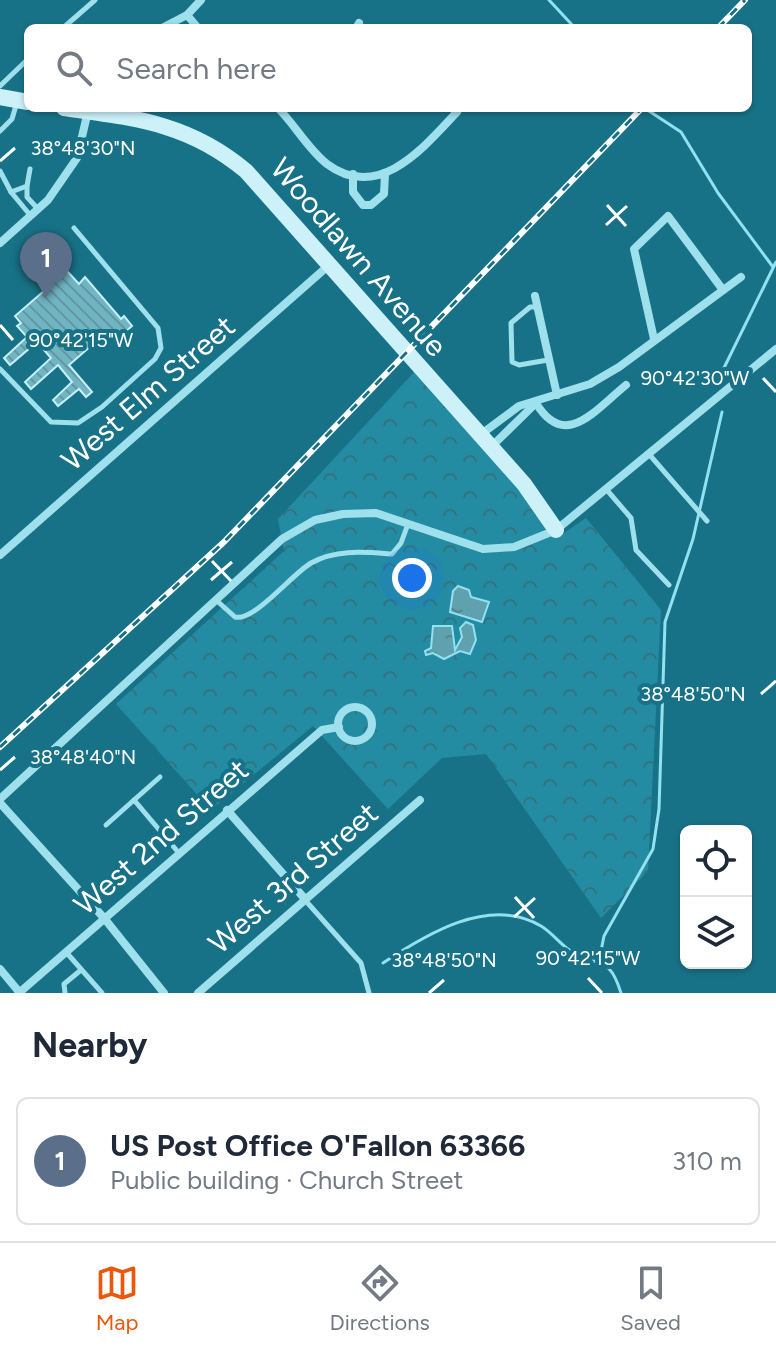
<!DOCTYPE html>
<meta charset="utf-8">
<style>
body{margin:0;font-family:Figtree,sans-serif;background:#f2f2f3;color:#1f2937}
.controls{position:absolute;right:24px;bottom:24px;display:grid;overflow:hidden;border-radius:12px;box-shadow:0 2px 6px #0004}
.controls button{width:72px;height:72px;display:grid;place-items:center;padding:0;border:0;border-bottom:2px solid #e0e1e3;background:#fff;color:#1f2937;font:40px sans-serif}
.you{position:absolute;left:412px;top:578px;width:28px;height:28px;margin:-20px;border:6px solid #fff;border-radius:50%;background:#1a73e8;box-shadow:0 0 0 12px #1a73e833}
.badge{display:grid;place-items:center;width:52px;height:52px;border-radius:50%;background:#ea580c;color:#fff;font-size:26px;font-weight:700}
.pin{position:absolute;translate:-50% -66px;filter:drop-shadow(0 2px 4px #0008)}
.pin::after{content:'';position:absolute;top:42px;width:28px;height:24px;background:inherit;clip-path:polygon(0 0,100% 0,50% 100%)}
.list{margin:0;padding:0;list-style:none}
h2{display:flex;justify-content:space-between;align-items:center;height:104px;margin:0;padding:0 32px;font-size:34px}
h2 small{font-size:26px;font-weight:400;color:#747a83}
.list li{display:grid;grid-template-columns:52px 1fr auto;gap:24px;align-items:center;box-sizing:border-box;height:128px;margin:0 16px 16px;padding:0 16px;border:2px solid #e0e1e3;border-radius:12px}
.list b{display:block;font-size:30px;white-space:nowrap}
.list p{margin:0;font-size:26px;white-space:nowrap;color:#747a83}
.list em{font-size:26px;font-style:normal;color:#747a83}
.icon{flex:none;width:44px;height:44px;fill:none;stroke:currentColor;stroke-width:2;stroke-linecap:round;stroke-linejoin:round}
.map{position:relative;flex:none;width:776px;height:993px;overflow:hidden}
.search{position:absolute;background:#fff;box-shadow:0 2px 6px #0004;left:24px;right:24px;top:24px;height:88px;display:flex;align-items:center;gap:20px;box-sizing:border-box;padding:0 28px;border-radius:12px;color:#747a83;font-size:30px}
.sheet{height:248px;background:#fff}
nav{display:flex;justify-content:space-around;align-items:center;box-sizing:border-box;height:112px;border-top:2px solid #e0e1e3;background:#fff;font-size:22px;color:#747a83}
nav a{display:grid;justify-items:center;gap:4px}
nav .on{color:#ea580c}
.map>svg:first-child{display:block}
.park{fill:url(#park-crowns)}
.water{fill:url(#water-ripples);stroke:#91e1f0;stroke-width:2}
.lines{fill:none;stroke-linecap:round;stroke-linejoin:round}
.stream{stroke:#91e1f0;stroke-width:3}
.building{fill:url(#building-back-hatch);stroke:#c4f1fa;stroke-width:2}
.lane{stroke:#9fe0ed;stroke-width:5}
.street{stroke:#9fe0ed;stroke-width:8}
.secondary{stroke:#ccf1f9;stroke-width:16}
.rail-casing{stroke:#fff;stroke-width:6}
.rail{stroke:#187287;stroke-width:3;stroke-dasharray:9;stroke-linecap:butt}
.ticks{fill:none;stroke:#fff;stroke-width:3}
.labels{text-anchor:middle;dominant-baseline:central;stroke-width:8;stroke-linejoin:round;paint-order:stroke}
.street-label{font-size:30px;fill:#fff;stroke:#187287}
.ticks-label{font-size:20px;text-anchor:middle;fill:#fff;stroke:#187287;stroke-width:8;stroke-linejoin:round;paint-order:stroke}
</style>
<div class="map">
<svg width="776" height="993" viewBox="0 0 776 993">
<defs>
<pattern id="park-crowns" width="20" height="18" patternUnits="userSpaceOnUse" patternTransform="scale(2)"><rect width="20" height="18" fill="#248ca2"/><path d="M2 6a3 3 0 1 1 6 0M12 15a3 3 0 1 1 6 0" fill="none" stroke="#347280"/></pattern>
<pattern id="water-ripples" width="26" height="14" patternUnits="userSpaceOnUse" patternTransform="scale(2)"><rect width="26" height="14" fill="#5fa1af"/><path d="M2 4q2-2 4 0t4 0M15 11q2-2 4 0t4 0" fill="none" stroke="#58838c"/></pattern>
<pattern id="building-back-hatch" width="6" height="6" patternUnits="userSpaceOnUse" patternTransform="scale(2)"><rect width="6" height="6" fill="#70b5c4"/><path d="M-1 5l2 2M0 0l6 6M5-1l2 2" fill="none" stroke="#6596a0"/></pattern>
</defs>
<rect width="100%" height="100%" fill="#187287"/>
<!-- park -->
<path class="park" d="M419,367L560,536L586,518L661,610L648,871L601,918L486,754L442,758L388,809L313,726L211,810L116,704L284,551L278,519Z"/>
<!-- water -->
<g class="water">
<path d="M458,586L469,590L471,597L489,602L482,622L450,612L453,591Z"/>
<path d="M466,622L473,625L476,640L470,654L460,651L444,659L433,653L426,655L425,651L431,648L433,626H452L455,650L462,637L460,628Z"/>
</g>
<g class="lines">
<!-- stream -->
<g class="stream">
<path d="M549,0L575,28"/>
<path d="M649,111L681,132L718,193L773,267"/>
<path d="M720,376L776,262"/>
<path d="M599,961L604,936L653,849L659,809L665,622L693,539L722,412"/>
<path d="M383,963C425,935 489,895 541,926C553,933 562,947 574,953C603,967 610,958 621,993"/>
</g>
</g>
<!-- building -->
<path class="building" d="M67,271L79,284L85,277L121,319L124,316L132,326L115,341L107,332L69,365L92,392L86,397L79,389L58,406L53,400L72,382L58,365L31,389L25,382L51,358L37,342L10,365L4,358L27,337L17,326L21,323L15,316Z"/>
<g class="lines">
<!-- lane -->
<g class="lane">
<path d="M63,28L95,0"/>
<path d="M0,86L28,59"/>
<path d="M0,131L12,119L17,102"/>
<path d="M0,171L11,192L30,215"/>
<path d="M27,186V197L38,209"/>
<path d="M11,192L27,186L30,169"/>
<path d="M537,307H530L511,323L512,362L519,365L548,360"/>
<path d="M0,369L51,422L78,423L102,407L155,359L161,348L158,328L74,228"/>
<path d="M648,453L707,521"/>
<path d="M606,489L631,518L636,550L669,585"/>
<path d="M216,600L235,617C254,622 292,574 311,563C336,549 364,552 392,554L401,543L408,524"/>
<path d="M134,800L160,777"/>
<path d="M106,825L134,800L178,852"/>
<path d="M305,900L361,963L369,993"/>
<path d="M66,952L102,993"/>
<path d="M65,993L64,984L81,970"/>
</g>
<!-- street -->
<g class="street">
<path d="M187,15L198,28"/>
<path d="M162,28L187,15L201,0"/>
<path d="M356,28L359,23"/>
<path d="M278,108C295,125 308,149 327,164C379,203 425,146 457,112"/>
<path d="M353,174V192L363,205H371L384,194L385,173"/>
<path d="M0,243L48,200L77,158L88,111"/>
<path d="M535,296L557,395"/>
<path d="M654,339L634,249L668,216L723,290"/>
<path d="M536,403C565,451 595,410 626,385"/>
<path d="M480,435L519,406L590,384L619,367L741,277"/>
<path d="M491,447L535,404"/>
<path d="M0,555L328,266"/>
<circle cx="355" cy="724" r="17"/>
<path d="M0,799L282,539L315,520L343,514L376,513L483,549L514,547L556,530L776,349"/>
<path d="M0,803L104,918L164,993"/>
<path d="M227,810L305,899"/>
<path d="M0,969L20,993"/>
<path d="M20,992L300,749L322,730L339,727"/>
<path d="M198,993L420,800"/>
</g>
<!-- secondary -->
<g class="secondary">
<path d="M0,97L28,102"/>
<path d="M64,108C135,118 189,123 246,171L524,484L556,530"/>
</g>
<!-- rail casing -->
<g class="rail-casing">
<g id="rail">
<path d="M718,28L745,0"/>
<path d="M0,747L224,542L642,108"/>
</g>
</g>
<!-- rail -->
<use href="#rail" class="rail"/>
</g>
<!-- ticks -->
<path class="ticks" d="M0,161L15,148M607,205L626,226M606,225L627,206M0,325L13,340M763,378L776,392M212,561L231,581M211,580L232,562M761,694L776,681M0,770L15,757M515,897L534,918M514,917L535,898M588,978L602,993M429,993L444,980"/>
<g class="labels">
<!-- street labels -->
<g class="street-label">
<text transform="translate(359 257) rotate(49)">Woodlawn Avenue</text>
<text transform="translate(148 393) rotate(-41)">West Elm Street</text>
<text transform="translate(161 837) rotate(-41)">West 2nd Street</text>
<text transform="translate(293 878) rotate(-41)">West 3rd Street</text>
</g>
</g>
<g class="ticks-label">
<text x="83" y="155">38°48'30"N</text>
<text x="81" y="347">90°42'15"W</text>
<text x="695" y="385">90°42'30"W</text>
<text x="693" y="701">38°48'50"N</text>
<text x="83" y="764">38°48'40"N</text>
<text x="588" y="965">90°42'15"W</text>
<text x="444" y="967">38°48'50"N</text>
</g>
</svg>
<div class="controls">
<button><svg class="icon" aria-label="locate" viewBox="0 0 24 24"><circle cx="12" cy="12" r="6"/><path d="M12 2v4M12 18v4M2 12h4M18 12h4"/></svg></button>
<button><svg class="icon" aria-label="layers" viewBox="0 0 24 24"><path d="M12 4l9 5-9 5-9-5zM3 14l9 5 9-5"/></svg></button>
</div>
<div class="you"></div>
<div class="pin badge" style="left:46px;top:298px;background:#5c6f8a">1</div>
<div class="search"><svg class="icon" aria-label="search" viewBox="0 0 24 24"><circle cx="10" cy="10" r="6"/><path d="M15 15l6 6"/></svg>Search here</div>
</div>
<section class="sheet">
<h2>Nearby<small></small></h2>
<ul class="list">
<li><span class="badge" style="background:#5c6f8a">1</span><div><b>US Post Office O'Fallon 63366</b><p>Public building · Church Street</p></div><em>310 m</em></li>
</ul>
</section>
<nav>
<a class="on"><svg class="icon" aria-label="map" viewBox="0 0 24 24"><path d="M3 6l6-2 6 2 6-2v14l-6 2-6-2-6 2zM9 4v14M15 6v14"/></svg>Map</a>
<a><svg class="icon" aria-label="directions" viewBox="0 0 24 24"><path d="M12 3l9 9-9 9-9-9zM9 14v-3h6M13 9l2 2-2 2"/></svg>Directions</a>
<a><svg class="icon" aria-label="saved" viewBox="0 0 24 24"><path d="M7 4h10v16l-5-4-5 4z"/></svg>Saved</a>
</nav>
